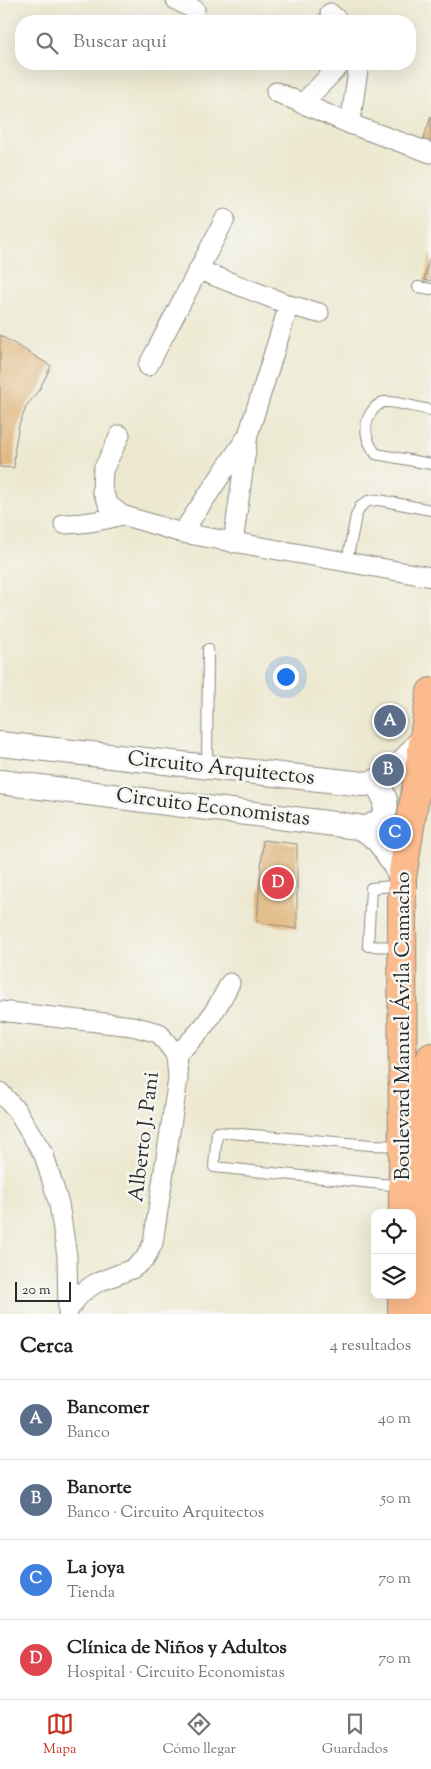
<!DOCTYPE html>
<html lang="es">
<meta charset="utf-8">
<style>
body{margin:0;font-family:"Sorts Mill Goudy",serif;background:#f2f2f2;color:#222}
.controls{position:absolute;right:15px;bottom:15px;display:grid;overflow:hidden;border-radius:10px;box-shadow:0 5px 20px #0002}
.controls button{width:45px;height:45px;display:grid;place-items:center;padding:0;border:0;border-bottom:1px solid #e0e0e0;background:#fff;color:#222;font:25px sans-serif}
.scale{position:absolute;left:15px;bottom:12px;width:56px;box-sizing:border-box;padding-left:5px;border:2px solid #2b2b2b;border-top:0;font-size:14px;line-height:18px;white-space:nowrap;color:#2b2b2b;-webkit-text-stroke:4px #f6f6f2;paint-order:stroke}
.you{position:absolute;left:285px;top:676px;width:18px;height:18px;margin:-12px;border:4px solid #fff;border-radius:50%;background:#1a73e8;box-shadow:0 0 0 8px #1a73e833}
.badge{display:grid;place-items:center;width:32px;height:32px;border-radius:50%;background:#c8321e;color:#fff;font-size:16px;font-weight:700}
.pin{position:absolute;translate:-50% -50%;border:2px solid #fff;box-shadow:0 1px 5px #0006}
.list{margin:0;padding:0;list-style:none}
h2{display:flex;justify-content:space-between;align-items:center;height:65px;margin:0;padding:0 20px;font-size:21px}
h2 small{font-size:16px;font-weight:400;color:#767676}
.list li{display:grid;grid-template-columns:32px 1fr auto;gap:15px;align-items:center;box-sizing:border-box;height:80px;padding:0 20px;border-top:1px solid #e0e0e0}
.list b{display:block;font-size:19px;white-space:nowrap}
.list p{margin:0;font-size:16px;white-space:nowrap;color:#767676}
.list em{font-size:16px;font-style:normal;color:#767676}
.icon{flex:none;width:28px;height:28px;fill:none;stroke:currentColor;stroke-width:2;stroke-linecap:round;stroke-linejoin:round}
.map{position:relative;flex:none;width:431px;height:1314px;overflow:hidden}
.search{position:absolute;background:#fff;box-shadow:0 5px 20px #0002;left:15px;right:15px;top:15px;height:55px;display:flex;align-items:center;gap:12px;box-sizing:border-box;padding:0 18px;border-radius:20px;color:#767676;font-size:19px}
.sheet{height:385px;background:#fff}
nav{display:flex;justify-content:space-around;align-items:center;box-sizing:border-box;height:70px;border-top:1px solid #e0e0e0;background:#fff;font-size:14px;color:#767676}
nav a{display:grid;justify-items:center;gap:2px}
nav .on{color:#c8321e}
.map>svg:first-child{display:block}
.building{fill:#e2b984}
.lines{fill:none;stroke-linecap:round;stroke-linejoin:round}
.service-casing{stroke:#8c8a7e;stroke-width:12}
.minor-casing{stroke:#8c8a7e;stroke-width:21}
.tertiary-casing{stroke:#8c8a7e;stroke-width:26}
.primary-casing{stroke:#8c8a7e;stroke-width:30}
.trunk-casing{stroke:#8c8a7e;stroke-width:30}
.service{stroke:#fff;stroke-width:10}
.minor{stroke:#fff;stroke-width:19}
.tertiary{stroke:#fff;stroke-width:24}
.primary{stroke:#fbbb8c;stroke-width:28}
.trunk{stroke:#fbbb8c;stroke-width:28}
.labels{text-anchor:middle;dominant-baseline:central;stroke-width:5;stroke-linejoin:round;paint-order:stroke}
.street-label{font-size:21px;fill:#2b2b2b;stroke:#f6f6f2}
</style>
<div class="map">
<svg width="431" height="1314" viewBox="0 0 431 1314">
<rect width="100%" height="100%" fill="#f6f6f2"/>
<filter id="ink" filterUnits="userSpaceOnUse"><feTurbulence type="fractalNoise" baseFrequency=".02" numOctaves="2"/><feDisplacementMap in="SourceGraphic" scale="10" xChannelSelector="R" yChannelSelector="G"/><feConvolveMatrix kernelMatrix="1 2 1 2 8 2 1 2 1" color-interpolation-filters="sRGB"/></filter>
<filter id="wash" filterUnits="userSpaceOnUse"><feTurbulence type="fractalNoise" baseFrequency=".0096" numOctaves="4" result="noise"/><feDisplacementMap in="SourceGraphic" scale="20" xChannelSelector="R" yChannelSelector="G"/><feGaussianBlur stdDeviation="1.12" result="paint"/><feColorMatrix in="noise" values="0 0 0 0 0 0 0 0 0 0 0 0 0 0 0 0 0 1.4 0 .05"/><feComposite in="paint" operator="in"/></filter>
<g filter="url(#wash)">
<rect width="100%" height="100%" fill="#ede9d1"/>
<g id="blocks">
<!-- building -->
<g class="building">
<path d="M431,116V149L421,146Z"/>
<path d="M430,256H431V281L424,280Z"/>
<path d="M0,335L51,366L39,390L27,405L19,425L15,446L14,468L0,467Z"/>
<path d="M263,840L297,844V929L257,922Z"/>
</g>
</g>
</g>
<g filter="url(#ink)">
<use href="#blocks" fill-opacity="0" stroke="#8c8a7e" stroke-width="1"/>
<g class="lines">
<!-- service casing -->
<g class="service-casing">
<g id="service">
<path d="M418,287L431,289"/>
<path d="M431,410C418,408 397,401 384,402C379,403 376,406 372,411C362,425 366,441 376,454L431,464"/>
<path d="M347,561L356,516L360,507L368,501L379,500L431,510"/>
<path d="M207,768L208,649"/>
<path d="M401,885L371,888L368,946L401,947"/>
<path d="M402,1186L214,1167L217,1132L371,1145L402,1146"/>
</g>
</g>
<!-- minor casing -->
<g class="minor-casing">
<g id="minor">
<path d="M176,0L195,10"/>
<path d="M330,13L339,21"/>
<path d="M276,92L350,124L431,153"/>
<path d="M302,104L341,64"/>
<path d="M350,124L359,64"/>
<path d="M199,270L289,305L319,313"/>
<path d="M148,366L225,219"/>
<path d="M120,435L103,470L102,490L109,505L122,515L182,533L431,577"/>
<path d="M64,524C84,524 102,521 122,515"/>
<path d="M182,533L246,438"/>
<path d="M233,543L248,435L289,305"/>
<path d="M0,1011L132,1026L159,1033L176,1055L178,1079L153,1243L145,1259L132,1269L96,1283L81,1293L69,1309"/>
<path d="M176,1055C203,1030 214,1015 230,983"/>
<path d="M0,1092L17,1111L44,1155L59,1204L67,1256L68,1313"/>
</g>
</g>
<!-- tertiary casing -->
<g class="tertiary-casing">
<g id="tertiary">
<path d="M0,744L364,784C392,781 407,757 424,737"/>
<path d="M0,782L358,827C380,834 391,860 402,878"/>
<path d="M365,829L381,821C389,806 386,794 374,783"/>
</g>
</g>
<!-- primary casing -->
<g class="primary-casing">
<g id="primary">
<path d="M403,1213L402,878L431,692"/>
<path d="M402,1314V1295"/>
</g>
</g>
<!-- trunk casing -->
<g class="trunk-casing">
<path id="trunk" d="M425,1314L427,1163L431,1057"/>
</g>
<!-- service -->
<use href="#service" class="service"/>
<!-- minor -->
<use href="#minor" class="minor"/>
<!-- tertiary -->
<use href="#tertiary" class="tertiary"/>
<!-- primary -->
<use href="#primary" class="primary"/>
<!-- trunk -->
<use href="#trunk" class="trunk"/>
</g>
</g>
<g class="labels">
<!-- street labels -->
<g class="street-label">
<text transform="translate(221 769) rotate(6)">Circuito Arquitectos</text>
<text transform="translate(213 808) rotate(7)">Circuito Economistas</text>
<text transform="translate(404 1026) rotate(-90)">Boulevard Manuel Ávila Camacho</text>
<text transform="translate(145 1137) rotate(-83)">Alberto J. Pani</text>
</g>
</g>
</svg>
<div class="controls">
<button><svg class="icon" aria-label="locate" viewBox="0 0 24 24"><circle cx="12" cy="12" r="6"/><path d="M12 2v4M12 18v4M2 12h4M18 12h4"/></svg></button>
<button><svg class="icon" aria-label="layers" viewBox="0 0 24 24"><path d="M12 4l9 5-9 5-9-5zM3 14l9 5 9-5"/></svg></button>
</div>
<div class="scale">20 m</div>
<div class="you"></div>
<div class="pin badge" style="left:390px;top:721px;background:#5c6f8a">A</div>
<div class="pin badge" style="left:388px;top:770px;background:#5c6f8a">B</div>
<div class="pin badge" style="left:395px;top:833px;background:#3f7fe0">C</div>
<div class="pin badge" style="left:278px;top:883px;background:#e0444e">D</div>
<div class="search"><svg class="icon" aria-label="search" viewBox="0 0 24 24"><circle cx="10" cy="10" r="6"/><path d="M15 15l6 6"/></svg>Buscar aquí</div>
</div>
<section class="sheet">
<h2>Cerca<small>4 resultados</small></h2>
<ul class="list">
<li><span class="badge" style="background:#5c6f8a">A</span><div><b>Bancomer</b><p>Banco</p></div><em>40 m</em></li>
<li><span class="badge" style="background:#5c6f8a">B</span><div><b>Banorte</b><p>Banco · Circuito Arquitectos</p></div><em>50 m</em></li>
<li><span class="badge" style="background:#3f7fe0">C</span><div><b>La joya</b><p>Tienda</p></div><em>70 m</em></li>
<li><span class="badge" style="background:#e0444e">D</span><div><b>Clínica de Niños y Adultos</b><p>Hospital · Circuito Economistas</p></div><em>70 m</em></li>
</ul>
</section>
<nav>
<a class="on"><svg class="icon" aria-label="map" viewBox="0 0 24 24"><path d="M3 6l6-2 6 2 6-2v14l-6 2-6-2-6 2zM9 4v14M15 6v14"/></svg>Mapa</a>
<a><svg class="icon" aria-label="directions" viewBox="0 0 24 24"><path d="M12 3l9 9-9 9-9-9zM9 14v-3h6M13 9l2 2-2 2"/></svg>Cómo llegar</a>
<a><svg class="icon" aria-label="saved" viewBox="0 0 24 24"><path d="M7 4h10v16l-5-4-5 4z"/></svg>Guardados</a>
</nav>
